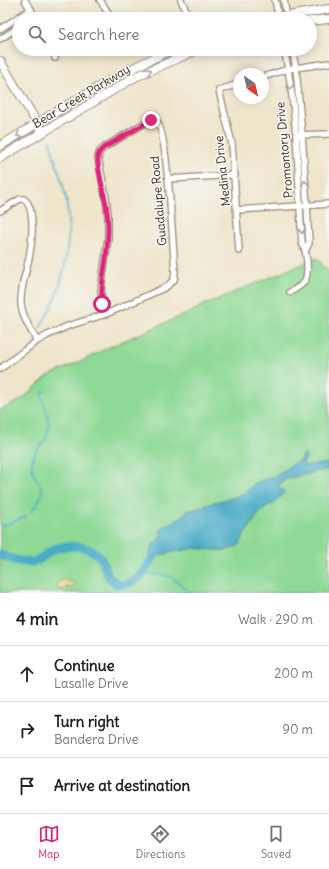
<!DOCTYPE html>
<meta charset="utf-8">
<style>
body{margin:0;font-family:Delius,sans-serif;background:#f6f6f6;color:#202124}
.compass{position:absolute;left:233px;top:68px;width:36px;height:36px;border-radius:50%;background:#fff;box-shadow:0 2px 10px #0003;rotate:146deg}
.stop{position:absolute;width:12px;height:12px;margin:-9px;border:3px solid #db2777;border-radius:50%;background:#fff}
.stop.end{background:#db2777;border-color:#fff;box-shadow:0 1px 4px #0008}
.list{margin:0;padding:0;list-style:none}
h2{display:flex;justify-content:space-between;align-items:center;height:52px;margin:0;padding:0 16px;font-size:17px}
h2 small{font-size:13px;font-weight:400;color:#757577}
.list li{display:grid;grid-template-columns:26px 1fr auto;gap:12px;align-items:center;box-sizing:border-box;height:56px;padding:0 16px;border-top:1px solid #e0e0e0}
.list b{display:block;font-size:15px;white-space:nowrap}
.list p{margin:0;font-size:13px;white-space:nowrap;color:#757577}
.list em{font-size:13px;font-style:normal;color:#757577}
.icon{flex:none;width:22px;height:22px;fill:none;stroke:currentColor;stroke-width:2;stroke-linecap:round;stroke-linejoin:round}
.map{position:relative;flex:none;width:329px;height:593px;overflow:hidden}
.search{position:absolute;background:#fff;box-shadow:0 2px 10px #0003;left:12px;right:12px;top:12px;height:44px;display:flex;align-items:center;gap:10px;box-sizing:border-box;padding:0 14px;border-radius:22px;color:#757577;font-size:15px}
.sheet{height:220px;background:#fff}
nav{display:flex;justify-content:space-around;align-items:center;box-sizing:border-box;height:56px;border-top:1px solid #e0e0e0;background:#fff;font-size:11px;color:#757577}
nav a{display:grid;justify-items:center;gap:2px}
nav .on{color:#db2777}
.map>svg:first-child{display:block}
.green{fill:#8ed995;stroke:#64825a}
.sand{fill:#eeda9e;stroke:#94825e}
.water{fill:#48acc7;stroke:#426b72}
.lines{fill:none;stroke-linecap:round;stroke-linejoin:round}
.stream{stroke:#48acc7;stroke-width:1.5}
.river{stroke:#48acc7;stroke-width:9}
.street-casing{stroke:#958874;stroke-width:8}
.secondary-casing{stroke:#958874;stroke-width:10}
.street{stroke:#fff;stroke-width:5.5}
.secondary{stroke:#fff;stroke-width:8}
.oneway{stroke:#a79f9a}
.route{stroke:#db2777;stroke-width:5}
.labels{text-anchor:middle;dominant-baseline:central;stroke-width:3.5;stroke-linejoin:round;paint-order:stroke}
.street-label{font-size:12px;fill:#3b2a1e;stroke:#f6f6f2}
</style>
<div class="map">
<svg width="329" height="593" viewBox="0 0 329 593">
<rect width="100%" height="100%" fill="#f6f6f2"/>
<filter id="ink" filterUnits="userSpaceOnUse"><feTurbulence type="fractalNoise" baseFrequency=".025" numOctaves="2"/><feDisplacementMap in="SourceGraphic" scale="8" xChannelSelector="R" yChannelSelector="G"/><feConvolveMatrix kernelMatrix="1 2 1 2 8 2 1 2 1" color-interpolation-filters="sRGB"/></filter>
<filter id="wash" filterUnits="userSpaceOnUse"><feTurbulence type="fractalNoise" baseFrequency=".012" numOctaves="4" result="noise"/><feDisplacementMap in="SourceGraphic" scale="16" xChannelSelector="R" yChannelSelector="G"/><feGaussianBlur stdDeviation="0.9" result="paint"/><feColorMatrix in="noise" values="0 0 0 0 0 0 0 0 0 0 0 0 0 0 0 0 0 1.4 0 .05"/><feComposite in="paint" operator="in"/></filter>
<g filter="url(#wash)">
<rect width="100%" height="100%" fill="#efe5cb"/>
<!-- green -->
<path class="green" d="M317,258L329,272V592L327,593H0V410L21,400L48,376L86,359L107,348L193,311L206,304Z"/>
<!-- sand -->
<path class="sand" d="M61,580H66L69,582H73L74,586L69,588L66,586V589L63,590L58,589L57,585Z"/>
<!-- water -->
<path class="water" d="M303,454H304L306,457L303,464L305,466L329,463V470C320,470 313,473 304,475C295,477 281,478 278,488L283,490L284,492L274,504L267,506L260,512L244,535L240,544L236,547L223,551L195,548L159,555L152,552L150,551C151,542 163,541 160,531C165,523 174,523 181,517C184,515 185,512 188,510L197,509L215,502L240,496L257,482L278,475L292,464L302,460Z"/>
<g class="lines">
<!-- stream -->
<g class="stream">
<path d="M40,328C44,320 50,312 53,304C67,271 72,232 66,198C62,178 54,160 50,141"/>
<path d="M41,395L44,391"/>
<path d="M31,512C56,481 30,487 32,462C34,449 41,448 46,438C52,425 47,411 42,398"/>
<path d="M0,525H5L27,516"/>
<path d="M143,574H159L172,577L191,593"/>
</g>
<!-- river -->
<path class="river" d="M0,555C10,559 22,563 33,562C40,561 45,554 51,551C62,544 85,545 96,553C105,560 103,569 109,577C111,580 115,582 118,585C150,583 144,557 165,546"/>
</g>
</g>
<g filter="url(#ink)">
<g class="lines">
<!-- street casing -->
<g class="street-casing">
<g id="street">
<path d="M25,0L36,19"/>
<path d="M100,0L112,19"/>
<path d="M181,0L190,19"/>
<path d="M275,0L279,19"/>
<path d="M284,0L287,19"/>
<path d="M0,29L31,9"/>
<path d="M0,39L19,27"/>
<path d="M53,49L55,58"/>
<path d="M284,49C298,112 298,179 302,243C306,250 306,255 307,262C308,280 306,284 290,292"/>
<path d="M292,49L296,68L302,135L307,206L309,243L306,249"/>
<path d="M263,77L288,69L329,63"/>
<path d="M239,84L219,90L232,144L239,251"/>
<path d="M299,135L329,134"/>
<path d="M168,179L235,175"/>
<path d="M237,210L329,204"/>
<path d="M0,211L20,199H24C36,208 32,244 29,258C26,273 20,288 21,304C22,317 31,330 37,341"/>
<path d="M0,369L37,341L48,335L68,326L106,314L122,307L166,287L174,280L175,272C173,250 168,133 157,122C155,120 151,120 148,121L105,147L100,151L98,158L106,197L108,216V238L101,290L102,304L106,314"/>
</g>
</g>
<!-- secondary casing -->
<g class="secondary-casing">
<g id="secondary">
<path d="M270,19L329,9"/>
<path d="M310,21L329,19"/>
<path d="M0,61L40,128"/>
<path d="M0,146C57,112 112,76 173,49"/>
<path d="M0,158L135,77L199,49"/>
</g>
</g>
<!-- street -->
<use href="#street" class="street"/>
<!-- secondary -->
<use href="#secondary" class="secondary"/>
</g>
<!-- one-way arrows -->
<defs><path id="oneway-chevron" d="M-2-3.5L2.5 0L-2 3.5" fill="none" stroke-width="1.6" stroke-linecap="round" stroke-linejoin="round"/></defs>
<g class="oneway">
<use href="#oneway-chevron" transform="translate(149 71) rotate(-26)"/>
<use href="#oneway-chevron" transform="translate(290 87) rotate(84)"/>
<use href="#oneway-chevron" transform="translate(19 135) rotate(149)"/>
<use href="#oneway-chevron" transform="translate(305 183) rotate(-94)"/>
<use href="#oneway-chevron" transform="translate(302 231) rotate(86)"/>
</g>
</g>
<g class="lines" filter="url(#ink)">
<!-- route -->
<path class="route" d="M102,304C100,288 104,273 106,257C108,242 109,226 107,211C106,199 96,166 98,156C99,152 102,149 105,147L151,120"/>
</g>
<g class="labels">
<!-- street labels -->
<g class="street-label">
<text transform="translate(81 96) rotate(-31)">Bear Creek Parkway</text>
<text transform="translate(284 150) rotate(-95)">Promontory Drive</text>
<text transform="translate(222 171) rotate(-96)">Medina Drive</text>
<text transform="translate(158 201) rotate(-95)">Guadalupe Road</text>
</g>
</g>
</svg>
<svg class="compass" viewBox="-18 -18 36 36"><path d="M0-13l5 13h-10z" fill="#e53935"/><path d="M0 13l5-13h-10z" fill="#757577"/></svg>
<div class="stop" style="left:102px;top:304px"></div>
<div class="stop end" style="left:151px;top:120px"></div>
<div class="search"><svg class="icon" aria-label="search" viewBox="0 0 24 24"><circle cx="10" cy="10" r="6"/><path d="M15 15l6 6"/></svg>Search here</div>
</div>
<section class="sheet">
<h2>4 min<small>Walk · 290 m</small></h2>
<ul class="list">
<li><svg class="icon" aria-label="ahead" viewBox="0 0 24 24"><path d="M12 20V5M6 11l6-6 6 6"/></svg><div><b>Continue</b><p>Lasalle Drive</p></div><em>200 m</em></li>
<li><svg class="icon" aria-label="right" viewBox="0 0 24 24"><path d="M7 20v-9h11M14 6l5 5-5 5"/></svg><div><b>Turn right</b><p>Bandera Drive</p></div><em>90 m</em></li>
<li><svg class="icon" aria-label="arrive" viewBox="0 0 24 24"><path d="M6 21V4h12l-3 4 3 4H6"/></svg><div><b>Arrive at destination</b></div></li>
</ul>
</section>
<nav>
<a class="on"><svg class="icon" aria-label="map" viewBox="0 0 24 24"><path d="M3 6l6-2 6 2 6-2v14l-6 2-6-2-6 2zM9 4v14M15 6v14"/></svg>Map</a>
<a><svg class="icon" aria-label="directions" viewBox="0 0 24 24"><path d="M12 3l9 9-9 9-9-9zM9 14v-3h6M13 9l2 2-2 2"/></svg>Directions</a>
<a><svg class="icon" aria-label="saved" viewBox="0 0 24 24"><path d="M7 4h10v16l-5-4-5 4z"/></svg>Saved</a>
</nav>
